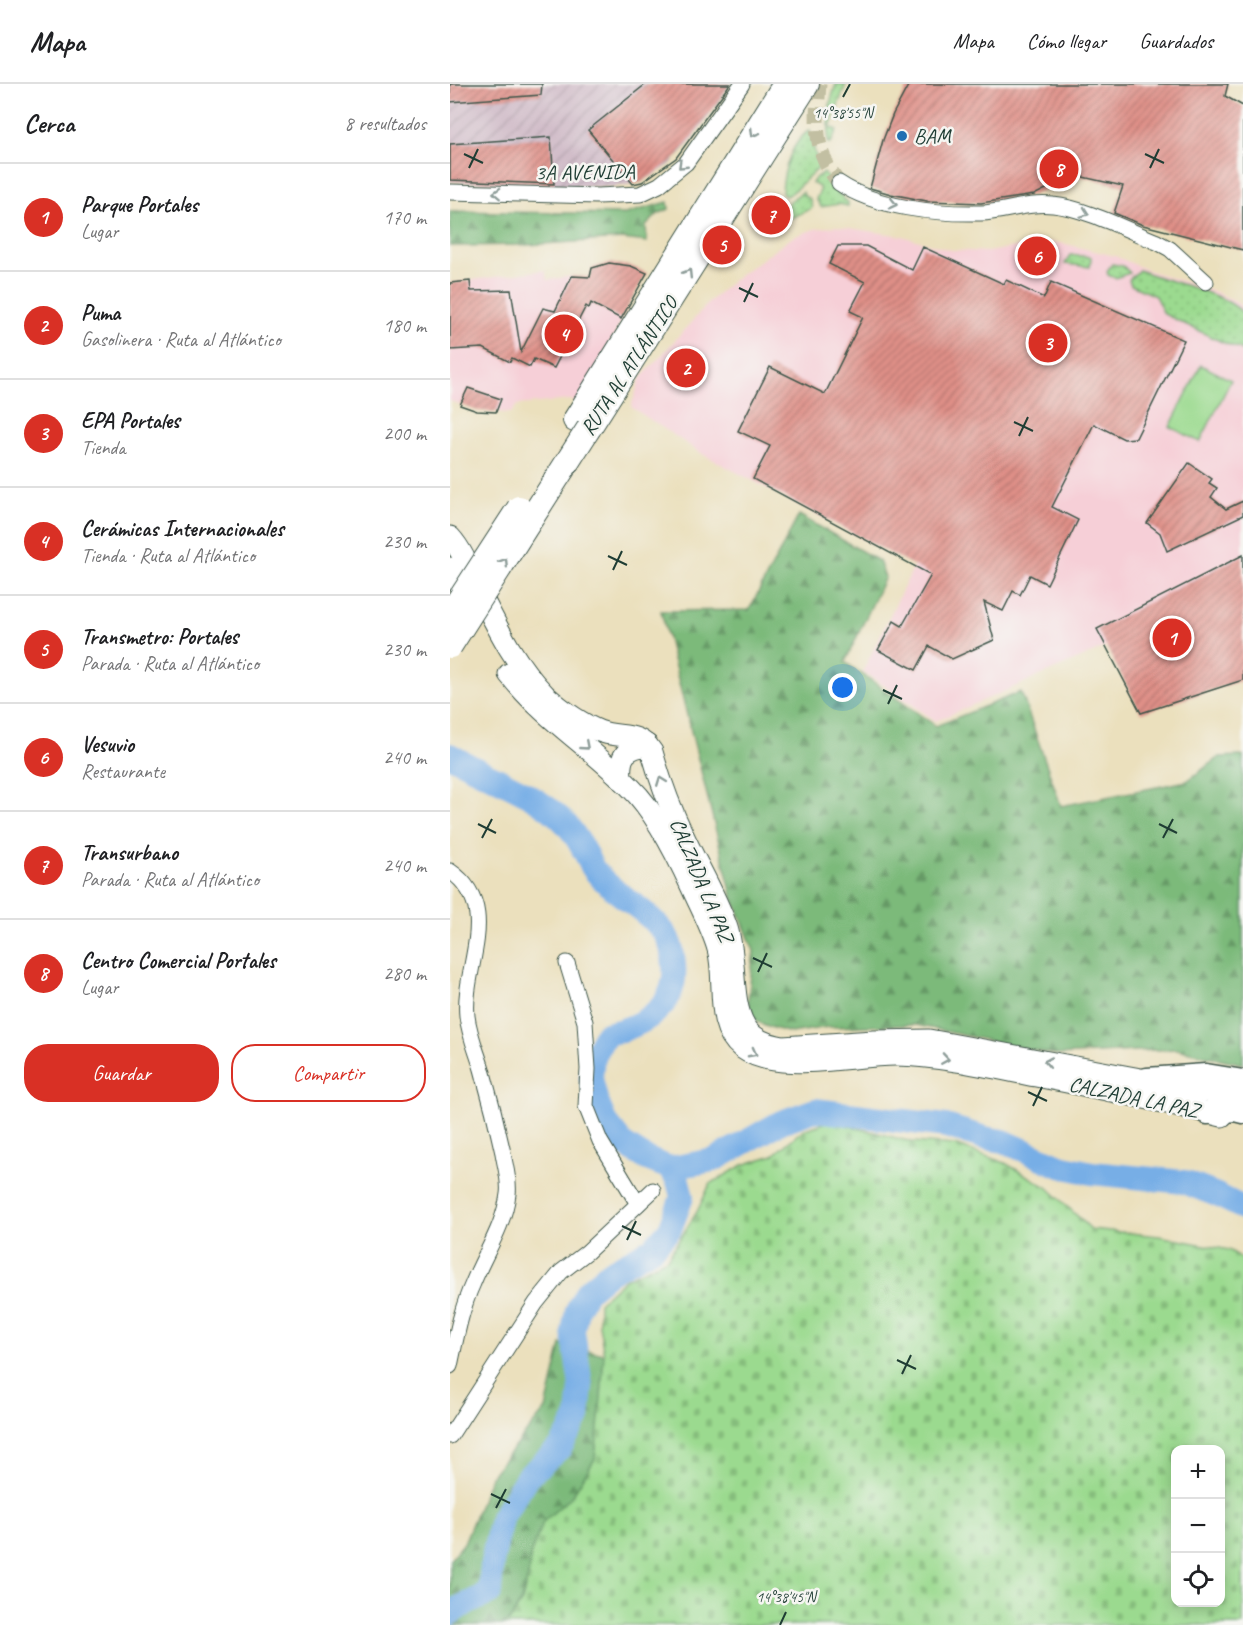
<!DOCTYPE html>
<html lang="es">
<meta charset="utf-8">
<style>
body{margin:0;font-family:Caveat,sans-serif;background:#f6f6f6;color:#202124}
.controls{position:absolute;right:18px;bottom:18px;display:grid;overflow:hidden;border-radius:12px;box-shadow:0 3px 15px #0003}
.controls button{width:54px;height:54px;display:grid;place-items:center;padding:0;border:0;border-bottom:2px solid #e0e0e0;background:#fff;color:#202124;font:30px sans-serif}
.you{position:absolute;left:393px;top:604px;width:21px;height:21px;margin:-15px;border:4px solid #fff;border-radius:50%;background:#1a73e8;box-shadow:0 0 0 9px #1a73e833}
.badge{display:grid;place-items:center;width:39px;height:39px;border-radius:50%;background:#d93025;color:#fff;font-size:20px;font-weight:700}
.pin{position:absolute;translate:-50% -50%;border:3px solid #fff;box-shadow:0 2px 6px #0006}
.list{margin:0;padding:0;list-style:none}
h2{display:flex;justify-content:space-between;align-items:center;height:78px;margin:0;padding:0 24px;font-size:26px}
h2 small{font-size:20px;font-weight:400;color:#757577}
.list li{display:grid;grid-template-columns:39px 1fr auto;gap:18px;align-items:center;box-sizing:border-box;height:108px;padding:0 24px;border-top:2px solid #e0e0e0}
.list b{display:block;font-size:22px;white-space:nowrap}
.list p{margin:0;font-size:20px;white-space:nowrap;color:#757577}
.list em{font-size:20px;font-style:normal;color:#757577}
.actions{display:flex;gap:12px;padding:18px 24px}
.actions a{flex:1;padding:14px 0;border:2px solid #d93025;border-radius:24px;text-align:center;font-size:21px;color:#d93025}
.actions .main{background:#d93025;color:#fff}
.icon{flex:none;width:33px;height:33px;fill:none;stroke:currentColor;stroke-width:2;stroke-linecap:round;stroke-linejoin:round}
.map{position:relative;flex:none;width:793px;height:1541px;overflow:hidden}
header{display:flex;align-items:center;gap:36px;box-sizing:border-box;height:84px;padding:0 30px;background:#fff;border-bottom:2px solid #e0e0e0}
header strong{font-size:28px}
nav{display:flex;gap:33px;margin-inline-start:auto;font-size:21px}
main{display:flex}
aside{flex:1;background:#fff}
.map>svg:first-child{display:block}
.built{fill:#f6cfd7}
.industrial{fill:url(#industrial-furrows)}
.grass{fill:url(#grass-dots);stroke:#5d8c62;stroke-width:1.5}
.forest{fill:url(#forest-firs);stroke:#4e7c57;stroke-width:1.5}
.cemetery{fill:url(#cemetery-stones);stroke:#5d8c62;stroke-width:1.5;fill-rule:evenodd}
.pitch{fill:#9bda8f;stroke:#5d8c62;stroke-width:1.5}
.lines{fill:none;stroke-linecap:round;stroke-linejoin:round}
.river{stroke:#77aee6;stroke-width:24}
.building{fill:url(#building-hatch)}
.minor-tunnel{stroke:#c2bfa2;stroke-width:15;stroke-dasharray:15 8;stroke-linecap:butt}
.minor-casing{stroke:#3e5549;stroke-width:17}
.secondary-casing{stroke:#3e5549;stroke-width:23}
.primary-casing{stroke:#3e5549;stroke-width:25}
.trunk-casing{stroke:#3e5549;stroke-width:26}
.minor{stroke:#fff;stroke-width:15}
.secondary{stroke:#fff;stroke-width:21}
.primary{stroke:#fff;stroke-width:22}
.trunk{stroke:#fff;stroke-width:24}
.trunk-bridge-casing{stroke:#3e5549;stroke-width:26;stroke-linecap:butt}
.trunk-bridge{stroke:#fff;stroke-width:24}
.oneway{stroke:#8f9e9a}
.ticks{fill:none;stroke:#1f3d34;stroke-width:2}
.poi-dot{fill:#1f6fb2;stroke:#f6f6f2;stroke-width:2}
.labels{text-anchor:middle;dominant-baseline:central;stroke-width:5;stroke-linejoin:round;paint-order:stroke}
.poi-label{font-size:21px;fill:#1f3d34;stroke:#f6f6f2;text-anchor:start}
.street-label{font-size:21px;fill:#1f3d34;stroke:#f6f6f2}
.ticks-label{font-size:15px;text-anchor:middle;fill:#1f3d34;stroke:#f6f6f2;stroke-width:5;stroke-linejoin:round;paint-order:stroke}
</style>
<header>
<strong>Mapa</strong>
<nav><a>Mapa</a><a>Cómo llegar</a><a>Guardados</a></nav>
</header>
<main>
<aside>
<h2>Cerca<small>8 resultados</small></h2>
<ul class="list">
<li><span class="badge">1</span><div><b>Parque Portales</b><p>Lugar</p></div><em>170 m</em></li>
<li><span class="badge">2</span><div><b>Puma</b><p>Gasolinera · Ruta al Atlántico</p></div><em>180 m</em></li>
<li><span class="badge">3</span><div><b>EPA Portales</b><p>Tienda</p></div><em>200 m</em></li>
<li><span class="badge">4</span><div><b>Cerámicas Internacionales</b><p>Tienda · Ruta al Atlántico</p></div><em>230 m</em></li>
<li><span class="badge">5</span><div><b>Transmetro: Portales</b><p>Parada · Ruta al Atlántico</p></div><em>230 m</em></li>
<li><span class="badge">6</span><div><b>Vesuvio</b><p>Restaurante</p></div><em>240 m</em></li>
<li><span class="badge">7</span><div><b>Transurbano</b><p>Parada · Ruta al Atlántico</p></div><em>240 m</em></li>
<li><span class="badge">8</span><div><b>Centro Comercial Portales</b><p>Lugar</p></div><em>280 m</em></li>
</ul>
<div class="actions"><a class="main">Guardar</a><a>Compartir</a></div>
</aside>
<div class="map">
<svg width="793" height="1541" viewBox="0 0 793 1541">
<defs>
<pattern id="industrial-furrows" width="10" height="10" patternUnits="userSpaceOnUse" patternTransform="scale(1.5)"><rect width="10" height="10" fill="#d1bdc9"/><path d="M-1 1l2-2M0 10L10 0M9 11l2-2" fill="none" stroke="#b3a3ad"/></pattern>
<pattern id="grass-dots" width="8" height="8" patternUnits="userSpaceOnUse" patternTransform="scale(1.5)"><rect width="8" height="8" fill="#9bda8f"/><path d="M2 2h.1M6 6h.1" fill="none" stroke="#85bc7c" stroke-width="1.8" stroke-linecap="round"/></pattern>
<pattern id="forest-firs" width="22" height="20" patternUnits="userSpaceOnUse" patternTransform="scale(1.5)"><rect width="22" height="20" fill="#7cba7a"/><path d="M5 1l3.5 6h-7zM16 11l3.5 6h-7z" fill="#659865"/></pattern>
<pattern id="cemetery-stones" width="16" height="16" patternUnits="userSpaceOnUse" patternTransform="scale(1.5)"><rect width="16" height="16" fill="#9bda8f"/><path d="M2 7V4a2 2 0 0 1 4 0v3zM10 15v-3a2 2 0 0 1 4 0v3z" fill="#85bc7c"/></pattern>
<pattern id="building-hatch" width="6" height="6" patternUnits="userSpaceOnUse" patternTransform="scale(1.5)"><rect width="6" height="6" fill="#df8f87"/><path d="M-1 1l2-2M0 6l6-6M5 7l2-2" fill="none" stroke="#b4766f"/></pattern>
</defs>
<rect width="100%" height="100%" fill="#f6f6f2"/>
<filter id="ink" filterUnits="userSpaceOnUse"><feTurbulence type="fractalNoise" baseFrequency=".0167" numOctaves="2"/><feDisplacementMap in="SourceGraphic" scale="12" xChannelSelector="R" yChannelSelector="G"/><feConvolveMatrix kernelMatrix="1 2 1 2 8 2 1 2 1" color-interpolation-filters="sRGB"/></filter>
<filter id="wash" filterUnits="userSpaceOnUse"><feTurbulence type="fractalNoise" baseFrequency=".008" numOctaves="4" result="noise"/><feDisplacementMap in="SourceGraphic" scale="24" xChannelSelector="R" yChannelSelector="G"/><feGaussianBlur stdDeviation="1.35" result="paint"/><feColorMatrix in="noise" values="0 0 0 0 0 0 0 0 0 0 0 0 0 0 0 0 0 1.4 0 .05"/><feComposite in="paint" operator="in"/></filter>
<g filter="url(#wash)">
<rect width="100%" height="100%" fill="#ebe0bd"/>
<!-- built -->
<g class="built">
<path d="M386,142L452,152L501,166L538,168L591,158L611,159L665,172L697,186L763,207L785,217L793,224V596L691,629L656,563L486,637L413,587L464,482L254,371L181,323L190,295L262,215L287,193L343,153L364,145Z"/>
<path d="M95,186L97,196L122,192L113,212L139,224L141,219L172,236L140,299L127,319L121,316L67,321L61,329L27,327L0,317V199Z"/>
</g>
<!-- industrial -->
<path class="industrial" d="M0,0H281L239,60L220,81L191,99L161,103L0,98Z"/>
<!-- grass -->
<g class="grass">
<path d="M386,0H396L380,43L387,46L381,59H378L380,19Z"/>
<path d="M360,46L365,69L370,83L339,111L335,112L332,109C333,87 341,58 360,46Z"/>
<path d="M374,89L392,113L398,118V122L389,120L371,123L366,115L370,107L369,103L362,99L366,93Z"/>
<path d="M353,108L354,112L360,115L362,124L328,140C331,126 340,115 353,108Z"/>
<path d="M620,171L641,173L640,183L615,180Z"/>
<path d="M662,180L673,182L680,189L665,194L658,191L657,187Z"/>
<path d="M689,186C717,198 774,208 793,229V266L772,258L714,230L705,212L681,201L679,196Z"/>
</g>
<!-- forest -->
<g class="forest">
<path d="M218,118L219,125L208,130L196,142L197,158L172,155L76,161L0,162V127L175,130Z"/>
<path d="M349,431L429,477L435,493L395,578L486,642L571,608L611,722L737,697L769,673L793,672V980L727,965L606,971L466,941L378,943L341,949L320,943L303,936L298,916L304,867L282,811L211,527L299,526Z"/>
<path d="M111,1260L154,1270L151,1314L145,1375L122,1412L93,1438L81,1469L78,1493L71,1517L59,1538L50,1541H0V1476L14,1459L42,1390L96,1325Z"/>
</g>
<!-- cemetery -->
<path class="cemetery" d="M380,1037L462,1058L505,1061L555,1079L597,1103L641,1145L709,1152L779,1166L793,1175V1541H50L59,1538L72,1517L78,1493L81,1469L93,1438L122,1412L145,1375L151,1314L154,1270L149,1241V1219L175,1195L217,1175L247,1128L260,1100L293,1081L323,1071L353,1046ZM726,1366H770V1518H726Z"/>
<!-- pitch -->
<path class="pitch" d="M751,281L781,296L750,358L720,343Z"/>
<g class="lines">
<!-- river -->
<g class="river">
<path d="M0,671C36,693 79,705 110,734C120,743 128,755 134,767C138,773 140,781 145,787C164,811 194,823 213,847C221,856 223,869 224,881C228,922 193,943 156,950L143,972L141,994L146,1015L155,1037L173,1060L197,1075L220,1084L264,1076L331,1038L365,1026L496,1042L535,1054L553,1057L610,1082L642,1089L734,1098L767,1111L793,1124"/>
<path d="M0,1530L10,1523L40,1509L42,1479L51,1435L77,1393L110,1364L128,1333L131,1302L123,1247L127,1226L137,1207L160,1188L203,1164L220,1145L232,1113L228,1097L220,1084"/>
</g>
</g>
<g id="blocks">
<!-- building -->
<g class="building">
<path d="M0,0H92L91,11L0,18Z"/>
<path d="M196,0H280L226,74L192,98L183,100L138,46Z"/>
<path d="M459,0H778L775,12L793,22V166L693,141L664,129L673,102L624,91L584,111L531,119L477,117L441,110L420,104L433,56L443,30Z"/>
<path d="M101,53L104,100L0,96V60Z"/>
<path d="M388,162H416L462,186L473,163L554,200L556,196L594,214L601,198L734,256L686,354L674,355L644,340L602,423L628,436L597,500L580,491L570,511L563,507L553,527L534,518L544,556L502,575L479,562L466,586L428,566L444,537L452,542L481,491L303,395L320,362L288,347L320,283L375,310L413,233L400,227L415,198L379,180Z"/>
<path d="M159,179L181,182L197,189L171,235L141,219L139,224L136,222L104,284L84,275L80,283L62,274L60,278L33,264L0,266V199L20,197L21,207L61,206L71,268L93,224L105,227L122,192L140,193L142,184Z"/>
<path d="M18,304L51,315L46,328L27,327L10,321Z"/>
<path d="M739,379L762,395L759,399L767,404L761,413L776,425L793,417V431L717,467L710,449L697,439Z"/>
<path d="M793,471V596L691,629L647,545Z"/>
</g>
</g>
</g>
<g filter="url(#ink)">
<use href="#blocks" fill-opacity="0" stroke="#3e5549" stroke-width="1.5"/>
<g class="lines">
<!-- minor-tunnel -->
<path class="minor-tunnel" d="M369,0C366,39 363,67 389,99"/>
<!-- minor casing -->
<g class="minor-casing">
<g id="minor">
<path d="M389,99C426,124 486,130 531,129C555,128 578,118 603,121C635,124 677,146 707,158L720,165L756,198"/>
<path d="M0,108L148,112L190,110L209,101L236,79L292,0"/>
<path d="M0,787C53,823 12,883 17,932C19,950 27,968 32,985C40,1013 47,1041 53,1069C55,1082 60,1097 58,1110C54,1142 35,1169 23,1199C11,1225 6,1254 0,1282"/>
<path d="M117,879L135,938L138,985L136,1022L150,1057L188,1120"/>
<path d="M0,1352L86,1219L111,1188L137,1168L203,1106"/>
</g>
</g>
<!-- secondary casing -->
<g class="secondary-casing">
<g id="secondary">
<path d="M0,453C13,467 20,487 28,505C48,545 64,579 96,612C112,626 129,639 149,647C169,655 188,646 202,668C210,696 221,726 234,753C248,783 266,812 277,844C287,874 280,917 295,942C303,956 318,960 333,963L424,957L479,956L793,1014"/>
<path d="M0,484L20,520"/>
<path d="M59,590C94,635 140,662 180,703C206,728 227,771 242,804C251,824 262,844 268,865C277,896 263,941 292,964C327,990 402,971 445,971C493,972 540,983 586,992C649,1004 711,1017 772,1032"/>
<path d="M171,695C169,672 175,664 197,661"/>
</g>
</g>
<!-- primary casing -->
<g class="primary-casing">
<g id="primary">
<path d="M697,995L756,991L793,997"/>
<path d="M757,1029L785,1026L793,1028"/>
</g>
</g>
<!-- trunk casing -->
<g class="trunk-casing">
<g id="trunk">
<path d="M125,336L335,0"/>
<path d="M139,344L357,0"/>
</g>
</g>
<!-- minor -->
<use href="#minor" class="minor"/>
<!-- secondary -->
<use href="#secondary" class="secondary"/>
<!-- primary -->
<use href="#primary" class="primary"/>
<!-- trunk -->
<use href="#trunk" class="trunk"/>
<!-- trunk-bridge casing -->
<g class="trunk-bridge-casing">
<g id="trunk-bridge">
<path d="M0,530L69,424"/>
<path d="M0,562L139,344"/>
</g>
</g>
<!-- trunk-bridge -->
<use href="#trunk-bridge" class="trunk-bridge"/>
</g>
<!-- one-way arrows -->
<defs><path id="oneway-chevron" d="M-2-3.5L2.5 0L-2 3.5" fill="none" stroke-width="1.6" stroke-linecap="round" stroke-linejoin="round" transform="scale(1.5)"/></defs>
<g class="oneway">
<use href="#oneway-chevron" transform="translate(304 49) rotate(122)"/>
<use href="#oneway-chevron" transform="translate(232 81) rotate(136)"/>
<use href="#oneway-chevron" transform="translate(47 109) rotate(-178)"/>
<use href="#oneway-chevron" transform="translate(443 120) rotate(13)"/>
<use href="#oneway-chevron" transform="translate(635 129) rotate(20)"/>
<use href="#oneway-chevron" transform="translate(238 189) rotate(-58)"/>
<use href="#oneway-chevron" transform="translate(54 478) rotate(-58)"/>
<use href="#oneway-chevron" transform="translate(135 662) rotate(41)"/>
<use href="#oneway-chevron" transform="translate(211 697) rotate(-111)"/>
<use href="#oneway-chevron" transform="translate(303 969) rotate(28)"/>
<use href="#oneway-chevron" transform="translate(495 975) rotate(9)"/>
<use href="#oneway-chevron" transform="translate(598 978) rotate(-169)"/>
</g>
</g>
<!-- ticks -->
<path class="ticks" d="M393,13L400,0M14,70L33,79M695,70L714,79M19,84L28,65M700,84L709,65M289,204L308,213M294,218L303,199M564,338L583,347M569,352L578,333M158,472L177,481M163,486L172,467M433,606L452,615M438,620L447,601M28,740L46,749M709,740L727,749M32,754L42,735M713,754L723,735M303,874L322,883M308,888L317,869M578,1008L597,1017M583,1022L592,1003M172,1142L191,1151M177,1156L186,1137M447,1276L466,1285M452,1290L461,1271M41,1410L60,1419M46,1424L56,1405M330,1541L336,1528"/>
<!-- markers -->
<circle class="poi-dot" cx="452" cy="52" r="6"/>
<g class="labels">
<!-- poi labels -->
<g class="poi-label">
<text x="464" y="52">BAM</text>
</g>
<!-- street labels -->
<g class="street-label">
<text transform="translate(135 88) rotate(-1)">3A AVENIDA</text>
<text transform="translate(179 282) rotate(-57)">RUTA AL ATLÁNTICO</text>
<text transform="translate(252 796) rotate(67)">CALZADA LA PAZ</text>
<text transform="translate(684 1013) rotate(12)">CALZADA LA PAZ</text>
</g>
</g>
<g class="ticks-label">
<text x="393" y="34">14°38'55"N</text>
<text x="336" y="1518">14°38'45"N</text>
</g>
</svg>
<div class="controls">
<button>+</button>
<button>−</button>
<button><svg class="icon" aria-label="locate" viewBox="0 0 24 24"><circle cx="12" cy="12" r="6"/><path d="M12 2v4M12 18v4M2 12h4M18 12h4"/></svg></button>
</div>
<div class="you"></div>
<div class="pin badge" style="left:722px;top:554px">1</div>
<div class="pin badge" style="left:236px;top:284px">2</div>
<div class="pin badge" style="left:598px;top:259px">3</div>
<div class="pin badge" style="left:114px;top:250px">4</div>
<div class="pin badge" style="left:272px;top:161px">5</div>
<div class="pin badge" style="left:587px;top:172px">6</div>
<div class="pin badge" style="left:321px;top:131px">7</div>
<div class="pin badge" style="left:609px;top:85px">8</div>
</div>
</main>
